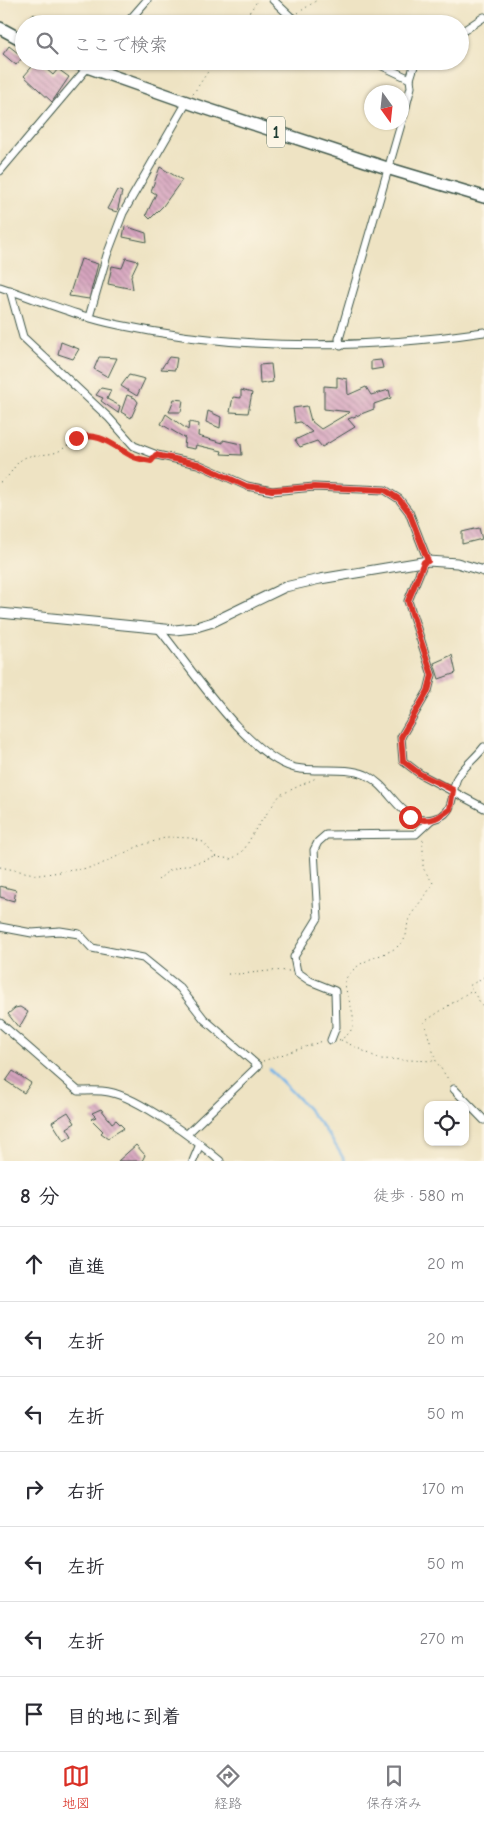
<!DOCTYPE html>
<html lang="ja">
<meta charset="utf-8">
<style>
body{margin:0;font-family:"Comic Neue","Klee One",sans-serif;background:#f2f2f3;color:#2b2b33}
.controls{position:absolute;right:15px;bottom:15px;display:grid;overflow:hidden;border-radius:10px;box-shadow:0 1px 4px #0004}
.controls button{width:45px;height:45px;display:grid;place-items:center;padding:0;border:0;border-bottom:1px solid #e1e1e2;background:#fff;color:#2b2b33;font:25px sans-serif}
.compass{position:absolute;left:364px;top:85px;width:45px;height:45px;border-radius:50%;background:#fff;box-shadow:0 1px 4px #0004;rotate:165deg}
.stop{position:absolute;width:15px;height:15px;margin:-11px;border:4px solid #d93025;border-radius:50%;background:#fff}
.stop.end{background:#d93025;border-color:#fff;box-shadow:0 1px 5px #0008}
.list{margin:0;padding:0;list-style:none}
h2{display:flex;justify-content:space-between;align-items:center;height:65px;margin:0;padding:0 20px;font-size:21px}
h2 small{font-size:16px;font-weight:400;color:#7c7c81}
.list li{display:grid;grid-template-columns:32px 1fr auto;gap:15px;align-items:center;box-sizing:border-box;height:75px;padding:0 20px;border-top:1px solid #e1e1e2}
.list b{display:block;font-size:19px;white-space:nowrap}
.list em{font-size:16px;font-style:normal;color:#7c7c81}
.icon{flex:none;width:28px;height:28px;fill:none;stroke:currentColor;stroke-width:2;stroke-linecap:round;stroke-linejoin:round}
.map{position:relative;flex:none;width:484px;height:1161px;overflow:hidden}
.search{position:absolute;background:#fff;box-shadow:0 1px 4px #0004;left:15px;right:15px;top:15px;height:55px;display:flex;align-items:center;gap:12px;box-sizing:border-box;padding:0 18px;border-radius:28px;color:#7c7c81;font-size:19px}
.sheet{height:590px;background:#fff}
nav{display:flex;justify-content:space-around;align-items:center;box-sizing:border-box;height:70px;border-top:1px solid #e1e1e2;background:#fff;font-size:14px;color:#7c7c81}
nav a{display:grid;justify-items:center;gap:2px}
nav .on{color:#d93025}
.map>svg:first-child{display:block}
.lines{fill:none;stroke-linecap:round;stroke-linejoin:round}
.stream{stroke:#73b3e7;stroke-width:2.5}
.building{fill:url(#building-back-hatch)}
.minor-casing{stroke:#3e5649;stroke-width:9}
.tertiary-casing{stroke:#3e5649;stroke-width:11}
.primary-casing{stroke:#3e5649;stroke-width:14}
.path{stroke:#3e5649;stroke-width:1;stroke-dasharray:1 4;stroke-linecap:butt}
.minor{stroke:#fff;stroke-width:7}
.tertiary{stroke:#fff;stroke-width:9}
.primary{stroke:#fff;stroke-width:11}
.route{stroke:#d93025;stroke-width:6}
.labels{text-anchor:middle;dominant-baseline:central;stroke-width:4;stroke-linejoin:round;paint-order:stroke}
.shield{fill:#fcf5e5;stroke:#617469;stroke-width:1}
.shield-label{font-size:18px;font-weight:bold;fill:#1f3d34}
</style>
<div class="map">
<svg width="484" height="1161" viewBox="0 0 484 1161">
<defs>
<pattern id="building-back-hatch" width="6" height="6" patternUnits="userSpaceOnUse" patternTransform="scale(1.25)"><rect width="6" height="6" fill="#d7a5bf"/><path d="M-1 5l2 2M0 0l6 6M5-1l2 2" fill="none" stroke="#ae889c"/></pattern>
</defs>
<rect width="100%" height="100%" fill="#fcf5e5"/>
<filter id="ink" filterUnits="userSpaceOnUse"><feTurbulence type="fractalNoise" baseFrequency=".02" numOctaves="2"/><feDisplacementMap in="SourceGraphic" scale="10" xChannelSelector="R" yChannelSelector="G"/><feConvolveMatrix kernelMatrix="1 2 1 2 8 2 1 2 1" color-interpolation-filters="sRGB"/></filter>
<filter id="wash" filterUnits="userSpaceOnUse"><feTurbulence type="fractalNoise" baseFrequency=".0096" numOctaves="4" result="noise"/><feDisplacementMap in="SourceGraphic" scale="20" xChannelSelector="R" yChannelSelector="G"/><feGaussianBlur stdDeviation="1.12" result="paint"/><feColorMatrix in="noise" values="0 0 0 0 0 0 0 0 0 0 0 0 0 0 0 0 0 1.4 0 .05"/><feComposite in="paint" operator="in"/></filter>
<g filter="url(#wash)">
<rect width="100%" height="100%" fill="#eee3c3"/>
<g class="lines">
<!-- stream -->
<path class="stream" d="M269,1069C298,1097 325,1125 345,1161"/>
</g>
<g id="blocks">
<!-- building -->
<g class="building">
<path d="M34,14L39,19L34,24H24Z"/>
<path d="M9,46L23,57L16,65L3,54Z"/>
<path d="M37,61L53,75L58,69L69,77L52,102L24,76Z"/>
<path d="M160,167L182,180L163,206L150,219L146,215L156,194L151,191Z"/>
<path d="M117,190L122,192L117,212L107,209Z"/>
<path d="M125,226L146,233L147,242L123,237Z"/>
<path d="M126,258L138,261L131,276L133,289L108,284L112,266L122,268Z"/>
<path d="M81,259L98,264L89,299L69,296Z"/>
<path d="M61,342L79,349L73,359L58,354Z"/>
<path d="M99,357L117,358L108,377L94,369Z"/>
<path d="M169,357L177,358L175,370L161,369Z"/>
<path d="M381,360L383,368L371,370V361Z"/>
<path d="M271,364L273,382L260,384L259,365Z"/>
<path d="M129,375L145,379L137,396L121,386Z"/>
<path d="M337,377L347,379L348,395L366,387L371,395L389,390L391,398L374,404V409L348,419L355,427L322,447L317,441L300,447L295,440L312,432L300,422L295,423L293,408L307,406L311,421L321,429L350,412L324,409V386L337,387Z"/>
<path d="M101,388L111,390L107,399L120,406L118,413L101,401L103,398L96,395Z"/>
<path d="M241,390L252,393L248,413L230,412L233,397L241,398Z"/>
<path d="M127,395L135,398L138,402L131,418L121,412Z"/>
<path d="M174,399L183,400L181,412H169Z"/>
<path d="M208,411L221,417L220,428L206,422Z"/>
<path d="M166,414L188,430L189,422L199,424L198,436L223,443V440L241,444L242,455L221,454L222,451L196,445L195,449L184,447L185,438L161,424Z"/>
<path d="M479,528L482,539L462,544V532Z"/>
<path d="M452,655L456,673L439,679L434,663Z"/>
<path d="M0,886L16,890L14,901L0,897Z"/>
<path d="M20,1007L28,1012L19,1028L8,1014L15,1008Z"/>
<path d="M13,1071L31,1083L24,1093L6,1081Z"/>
<path d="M101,1109L112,1123L116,1120L124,1128L108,1138L101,1133L103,1131L91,1119L96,1117L92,1113Z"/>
<path d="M68,1112L75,1123L67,1128L72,1136L64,1141L52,1122Z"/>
<path d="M136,1145L145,1155L142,1161H118Z"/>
</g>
</g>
</g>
<g filter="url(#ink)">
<use href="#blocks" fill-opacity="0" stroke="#3e5649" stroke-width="1"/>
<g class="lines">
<!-- minor casing -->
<g class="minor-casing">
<g id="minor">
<path d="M273,0L291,17L303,24"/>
<path d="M126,24L147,0"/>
<path d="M460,33L484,17"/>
<path d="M372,61L410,79L415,63L419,61"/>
<path d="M0,171L93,61"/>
<path d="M0,287C39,300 79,317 119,325C241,351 361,350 484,332"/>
<path d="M10,290L23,337L109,418L134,446L157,455L198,464L247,486L272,491L314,487L385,490L399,499L409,512L428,561"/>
<path d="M89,317L107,255L123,213L187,102"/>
<path d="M341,346L339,339L404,114L411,87L410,79"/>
<path d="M424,562L408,601L432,675L428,691L401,737L403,761L420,774L484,808"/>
<path d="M159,629C189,665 248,757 295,768C318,773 344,766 366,775C394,788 403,832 439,817C455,811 451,792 457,778C463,767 476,758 484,747"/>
<path d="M0,927L32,933L60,931L79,934L92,948L143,958L180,988L204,1019L258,1066L187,1134"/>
<path d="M0,1023L78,1091C88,1091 99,1090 109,1092C138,1097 197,1141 220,1161"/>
<path d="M331,1040L336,1027L335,991L310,981L297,972L294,957L318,918L314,850L318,842L326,835L416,834L431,820"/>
<path d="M454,1089L484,1120"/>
<path d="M193,1161L200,1144"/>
</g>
</g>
<!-- tertiary casing -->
<g class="tertiary-casing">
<path id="tertiary" d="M0,613L175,630L193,628L213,622L285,587L320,579L428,561L457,563L484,571"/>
</g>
<!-- primary casing -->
<g class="primary-casing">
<g id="primary">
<path d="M0,28L24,41"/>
<path d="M70,61L198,106L390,169L484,197"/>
</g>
</g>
<!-- path -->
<g class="path">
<path d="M298,13L317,0"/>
<path d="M241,24L258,0"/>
<path d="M193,94L215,61"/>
<path d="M0,482C10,478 13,466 21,460C31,452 48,457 59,451C71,445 80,431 96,436C114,442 127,456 145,460"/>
<path d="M0,867L39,875L95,867L139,846L168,837L191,838L203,842L216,857L232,859L244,850L255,830L280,795L316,778"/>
<path d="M158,880L168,871L215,857"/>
<path d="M228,974C249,975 268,969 289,971"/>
<path d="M484,977L469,986L484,1008"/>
<path d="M339,1040C368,1027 344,1000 345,980C362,953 389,959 403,941C408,936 406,926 409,919C416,905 426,897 433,883L423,868V839"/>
<path d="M341,1040L380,1059L435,1061"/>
<path d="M263,1061L323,1041"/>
<path d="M450,1082L436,1061L424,1022L472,990"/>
</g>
<!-- minor -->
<use href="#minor" class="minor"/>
<!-- tertiary -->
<use href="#tertiary" class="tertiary"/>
<!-- primary -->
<use href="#primary" class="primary"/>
</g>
</g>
<g class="lines" filter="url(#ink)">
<!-- route -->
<path class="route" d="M76,438C99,431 113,446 132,456C137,459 145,460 151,461L156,455L198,464L246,486L272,490L314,487L385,490L399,499L409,512L428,561L424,562L408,601L432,675L428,691L401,737L403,761L420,774L453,790L450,809C437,820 426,823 410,817"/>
</g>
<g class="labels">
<!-- shield labels -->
<rect class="shield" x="267" y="116.5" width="18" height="31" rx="4"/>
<g class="shield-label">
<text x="276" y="132">1</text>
</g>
</g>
</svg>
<div class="controls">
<button><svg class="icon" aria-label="locate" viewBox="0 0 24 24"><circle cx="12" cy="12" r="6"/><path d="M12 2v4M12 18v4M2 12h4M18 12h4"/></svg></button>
</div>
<svg class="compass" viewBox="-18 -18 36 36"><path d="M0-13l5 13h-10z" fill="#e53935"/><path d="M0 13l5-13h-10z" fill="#7c7c81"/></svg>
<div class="stop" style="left:410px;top:817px"></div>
<div class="stop end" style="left:76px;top:438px"></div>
<div class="search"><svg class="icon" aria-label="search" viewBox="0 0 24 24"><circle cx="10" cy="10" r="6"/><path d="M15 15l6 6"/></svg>ここで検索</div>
</div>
<section class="sheet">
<h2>8 分<small>徒歩 · 580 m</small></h2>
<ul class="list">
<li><svg class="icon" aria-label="ahead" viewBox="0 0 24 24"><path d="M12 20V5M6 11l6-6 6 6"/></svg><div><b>直進</b></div><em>20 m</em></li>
<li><svg class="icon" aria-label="left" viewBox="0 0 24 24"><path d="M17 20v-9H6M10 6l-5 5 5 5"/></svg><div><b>左折</b></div><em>20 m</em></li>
<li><svg class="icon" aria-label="left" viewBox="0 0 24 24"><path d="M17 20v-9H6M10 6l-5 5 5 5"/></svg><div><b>左折</b></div><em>50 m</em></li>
<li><svg class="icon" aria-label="right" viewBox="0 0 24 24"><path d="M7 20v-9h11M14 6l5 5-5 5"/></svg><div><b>右折</b></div><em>170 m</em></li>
<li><svg class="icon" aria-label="left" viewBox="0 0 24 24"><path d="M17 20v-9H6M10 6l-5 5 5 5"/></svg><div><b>左折</b></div><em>50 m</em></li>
<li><svg class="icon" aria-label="left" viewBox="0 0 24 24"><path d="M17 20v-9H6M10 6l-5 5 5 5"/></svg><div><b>左折</b></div><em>270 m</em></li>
<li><svg class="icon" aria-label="arrive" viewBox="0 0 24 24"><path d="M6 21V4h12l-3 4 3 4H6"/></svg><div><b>目的地に到着</b></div></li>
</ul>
</section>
<nav>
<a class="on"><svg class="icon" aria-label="map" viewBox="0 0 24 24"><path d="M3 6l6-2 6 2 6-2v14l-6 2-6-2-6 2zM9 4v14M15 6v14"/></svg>地図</a>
<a><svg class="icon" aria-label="directions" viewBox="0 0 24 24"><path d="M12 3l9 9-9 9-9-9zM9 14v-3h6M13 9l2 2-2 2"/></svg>経路</a>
<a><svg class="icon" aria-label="saved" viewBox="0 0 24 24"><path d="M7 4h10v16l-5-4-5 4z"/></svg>保存済み</a>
</nav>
